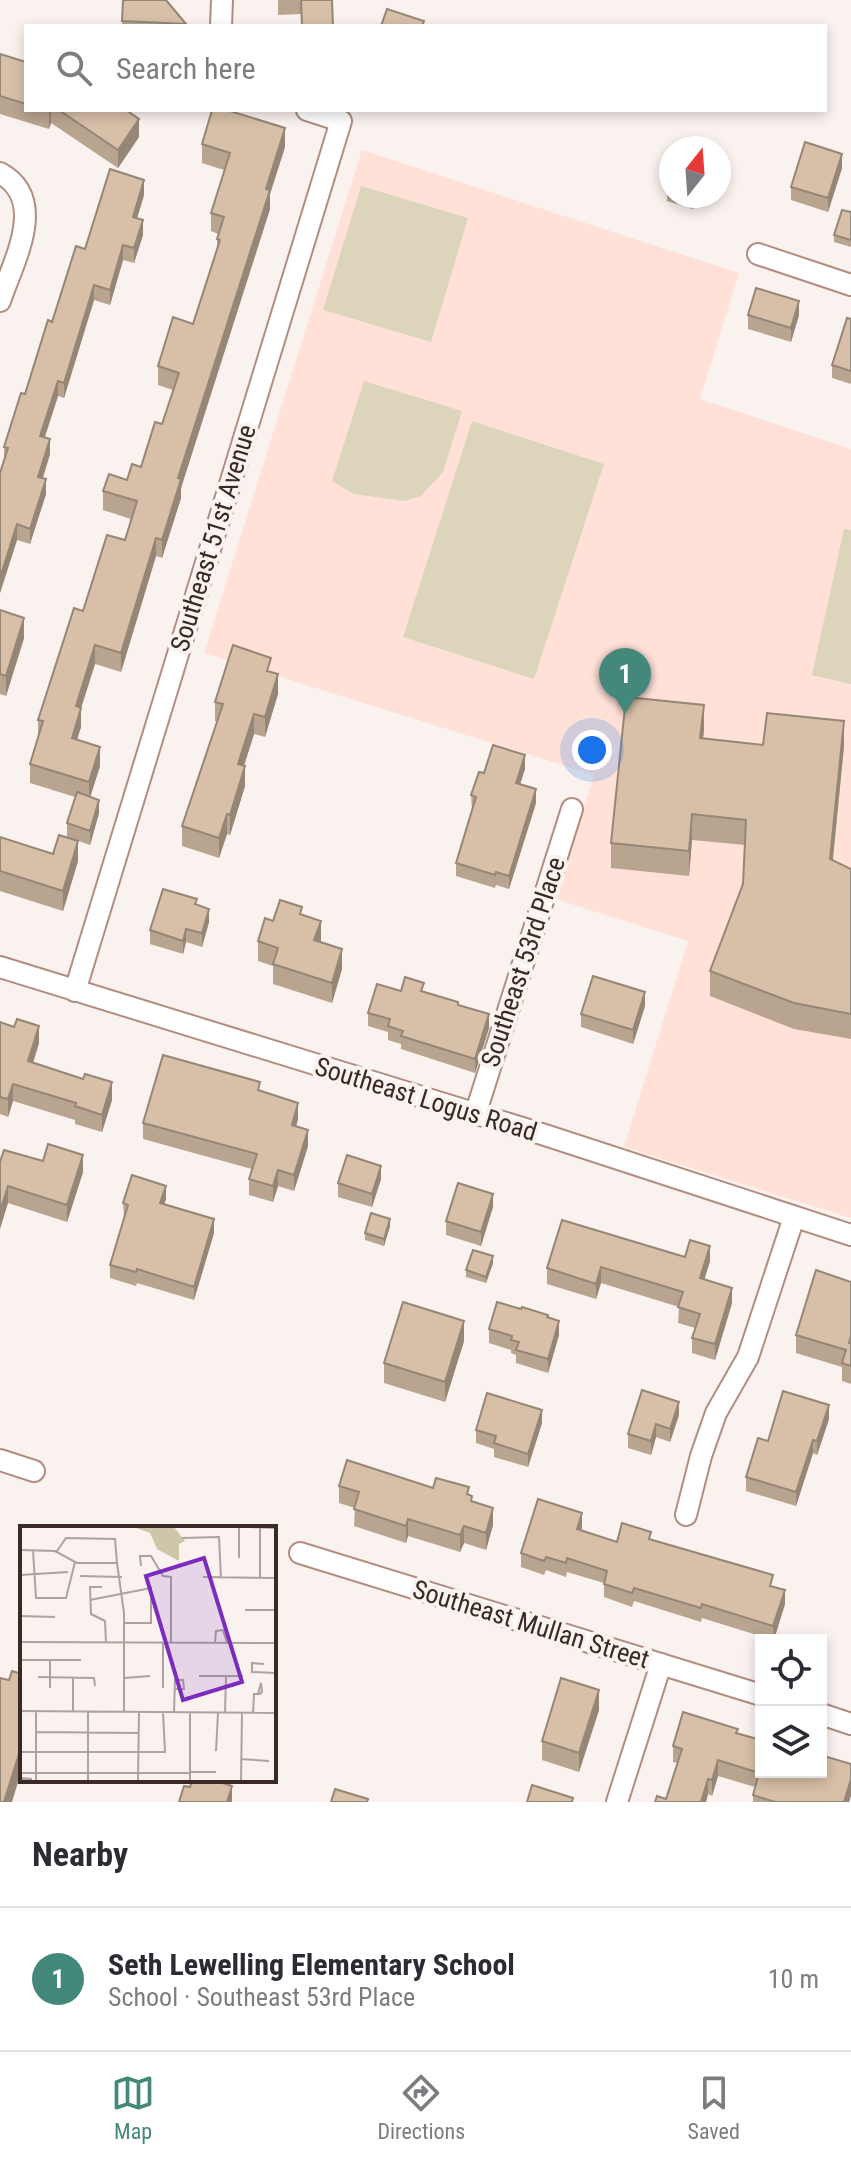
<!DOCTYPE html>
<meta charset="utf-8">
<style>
body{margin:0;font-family:"Roboto Condensed",sans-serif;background:#f7f7f7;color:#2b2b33}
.controls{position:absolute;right:24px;bottom:24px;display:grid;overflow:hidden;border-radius:0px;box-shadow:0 4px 12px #0003}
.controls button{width:72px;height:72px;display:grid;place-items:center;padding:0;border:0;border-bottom:2px solid #e1e1e2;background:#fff;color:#2b2b33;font:40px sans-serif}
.compass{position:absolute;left:659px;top:136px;width:72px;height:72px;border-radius:50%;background:#fff;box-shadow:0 4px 12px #0003;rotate:17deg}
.you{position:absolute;left:592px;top:750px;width:28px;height:28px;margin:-20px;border:6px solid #fff;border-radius:50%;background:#1a73e8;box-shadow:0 0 0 12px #1a73e833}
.badge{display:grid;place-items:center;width:52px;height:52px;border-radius:50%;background:#44877b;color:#fff;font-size:26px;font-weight:700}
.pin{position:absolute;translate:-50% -66px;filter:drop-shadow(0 2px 4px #0008)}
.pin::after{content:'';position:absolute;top:42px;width:28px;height:24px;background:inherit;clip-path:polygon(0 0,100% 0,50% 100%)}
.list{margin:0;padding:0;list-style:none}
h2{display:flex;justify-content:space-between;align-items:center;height:104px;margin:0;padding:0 32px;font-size:34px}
h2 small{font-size:26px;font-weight:400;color:#7c7c81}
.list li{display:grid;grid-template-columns:52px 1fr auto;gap:24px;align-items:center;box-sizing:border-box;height:144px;padding:0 32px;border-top:2px solid #e1e1e2}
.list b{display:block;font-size:30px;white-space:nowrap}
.list p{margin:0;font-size:26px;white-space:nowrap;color:#7c7c81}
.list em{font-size:26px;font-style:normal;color:#7c7c81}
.icon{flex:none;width:44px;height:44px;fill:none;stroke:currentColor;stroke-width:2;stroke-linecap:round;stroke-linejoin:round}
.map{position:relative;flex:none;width:851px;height:1802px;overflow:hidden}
.search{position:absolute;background:#fff;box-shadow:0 4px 12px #0003;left:24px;right:24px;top:24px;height:88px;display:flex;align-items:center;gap:20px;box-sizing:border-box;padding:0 28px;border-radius:0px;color:#7c7c81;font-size:30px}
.sheet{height:248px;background:#fff}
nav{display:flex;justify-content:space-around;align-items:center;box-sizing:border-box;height:112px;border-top:2px solid #e1e1e2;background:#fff;font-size:22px;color:#7c7c81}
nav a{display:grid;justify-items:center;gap:4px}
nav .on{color:#44877b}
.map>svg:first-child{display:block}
.built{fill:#ffe1d8}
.green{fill:#dcd5bb}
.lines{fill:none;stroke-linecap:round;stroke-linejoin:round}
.minor-casing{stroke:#b28d81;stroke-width:24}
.minor{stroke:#fff;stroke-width:20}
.wall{fill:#b9a490}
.shaded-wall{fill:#968676}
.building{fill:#d7bfa8;stroke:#968676;stroke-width:2}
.labels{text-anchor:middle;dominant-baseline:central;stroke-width:8;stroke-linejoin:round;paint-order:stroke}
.street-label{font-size:26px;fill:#392a25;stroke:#faf2ef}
.inset-road{fill:none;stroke:#ada29e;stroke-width:2}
.view{fill:#7b2cbf;fill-opacity:0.15;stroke:#7b2cbf;stroke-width:4}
.inset-edge{fill:none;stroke:#392a25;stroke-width:4}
</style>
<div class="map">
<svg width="851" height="1802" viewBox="0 0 851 1802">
<rect width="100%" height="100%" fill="#faf2ef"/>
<!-- built -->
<path class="built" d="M362,150L739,273L700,399L851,449V1218L624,1147L688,941L555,899L594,775L204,653Z"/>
<!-- green -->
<g class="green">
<path d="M361,186L468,218L431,342L323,310Z"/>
<path d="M364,381L462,411L443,472L421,496L404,501L354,494L332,481Z"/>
<path d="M472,421L604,464L534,679L403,637Z"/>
<path d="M844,529L851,530V684L812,675Z"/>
</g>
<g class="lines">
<!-- minor casing -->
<g class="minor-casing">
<g id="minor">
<path d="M221,26L222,0"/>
<path d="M0,173C49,200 13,262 0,301"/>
<path d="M758,254L851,285"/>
<path d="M0,967L545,1135L851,1235"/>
<path d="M75,991L341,121L307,110"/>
<path d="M475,1115L572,809"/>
<path d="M0,1460L34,1471"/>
<path d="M686,1515L701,1456L716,1413L748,1357L794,1217"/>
<path d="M300,1553L761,1695"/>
<path d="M821,1714L851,1724"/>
<path d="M617,1802L661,1664"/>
</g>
</g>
<!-- minor -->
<use href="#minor" class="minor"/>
</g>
<!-- wall -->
<g class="wall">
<path d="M123,0L186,24V26H122Z"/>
<path d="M278,0H332L333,26H301V14L278,15Z"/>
<path d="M0,54L26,62V110H126L139,137L118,168L51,123L49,129L0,114Z"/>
<path d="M202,144L285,147L270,194V209L181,488V498L162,558L156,556L121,672L95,664L81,708V727L77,739L100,766L90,797L99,813L90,845L67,837V823L75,797L30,783V764L38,738V720L83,611L125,540L131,519L103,510V491L127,480L141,467L162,424L173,390L158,385V366L193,324L217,248V239L218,234L211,231V213L224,170L202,163Z"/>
<path d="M842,168L828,212L791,200V187Z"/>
<path d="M671,175V196H697L693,209L667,201V187Z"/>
<path d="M144,195L137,218L143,235L134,263L123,260L110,305L94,300L64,398L58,396L45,437L50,454L43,478L46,494L30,544L17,540L0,593V473L4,460V447L52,322L85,249Z"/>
<path d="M851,212V247L834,242V235Z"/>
<path d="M748,315H799L791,342L748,329Z"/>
<path d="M851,319V384L832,378V365Z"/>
<path d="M0,610L24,638L6,696L0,694Z"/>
<path d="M271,672L278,694L265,737L254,734L244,766L245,786L230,835L227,834L219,858L182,846V826L217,722L215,721V702Z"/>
<path d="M704,730L703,739L763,745L844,746L833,860L851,869V1039L794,1029L710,996V971L743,884L745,845L692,840L689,876L611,868V843Z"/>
<path d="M525,769L520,784L536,803L509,889L496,885L495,888L456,876V863L472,809L471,795L484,773Z"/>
<path d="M0,837L78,861L63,911L0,891Z"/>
<path d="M197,905L209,922L202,947L186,942L183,954L150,944V930Z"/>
<path d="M302,915L320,942L342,969L332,1003L273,984V966L258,961V941L273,921Z"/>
<path d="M401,991L424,992L458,1005L489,1028L475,1073L401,1049V1044L388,1040V1032L368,1026V1013Z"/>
<path d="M645,1006L633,1044L581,1027V1014Z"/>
<path d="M0,1022L14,1027L39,1043L33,1063L112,1100L102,1132L75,1124V1120L13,1101L8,1117L0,1114Z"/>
<path d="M260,1091L298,1119L296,1126L308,1146L294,1191L278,1186L273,1202L249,1195V1179L252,1169L143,1139V1123Z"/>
<path d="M43,1161L83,1172L67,1222L8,1203L0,1162Z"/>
<path d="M381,1179L372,1207L338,1197V1183Z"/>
<path d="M166,1199L164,1204L214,1233L194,1300L137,1283L136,1286L110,1278V1265L124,1217L123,1203Z"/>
<path d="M493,1207L481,1246L446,1235V1221Z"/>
<path d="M390,1226L384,1246L365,1240V1233Z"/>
<path d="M685,1257L710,1261L704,1279L732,1303L715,1360L692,1353V1338L695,1328L678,1323L679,1307L601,1283L596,1299L547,1284V1268Z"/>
<path d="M493,1263L486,1283L466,1277V1270Z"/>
<path d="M851,1282V1384L842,1381V1367L796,1353V1335Z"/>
<path d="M548,1318L559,1335L548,1373L516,1363V1355L511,1353V1350L489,1343V1329Z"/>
<path d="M464,1341L445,1402L384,1383V1363Z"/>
<path d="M679,1415L670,1442L656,1437L651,1455L628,1448V1434Z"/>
<path d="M829,1419L817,1455L813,1453L796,1506L746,1491V1477L768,1441Z"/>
<path d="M542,1423L528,1467L494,1457V1449L476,1443V1430Z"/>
<path d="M339,1486L433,1488L469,1495L472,1502L493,1525L486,1550L464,1543L460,1552L408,1536L406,1543L354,1526L355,1508L339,1503Z"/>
<path d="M582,1527L581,1531L617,1542L651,1539L773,1587L785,1604L773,1640L702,1618L701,1622L634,1601L632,1607L604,1597V1583L567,1572L566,1577L546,1570L544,1575L521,1567V1553Z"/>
<path d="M599,1710L579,1772L542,1760V1741Z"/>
<path d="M738,1733L761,1772L851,1764V1795L849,1802H753V1795L755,1787L718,1776L712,1796L708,1794L706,1802H655L666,1799L677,1763L673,1762V1746Z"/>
</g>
<!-- shaded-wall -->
<g class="shaded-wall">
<path d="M49,110H51V123L49,129Z"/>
<path d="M139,119V137L118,168V150Z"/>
<path d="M285,128V147L270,194V209L181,488V498L162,558V540L178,478Z"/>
<path d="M842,154V168L828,212V198Z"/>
<path d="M144,180V195L133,232V217Z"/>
<path d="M693,196H697L693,209Z"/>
<path d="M143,220V235L134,263V248Z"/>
<path d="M123,245V260L110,305V290Z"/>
<path d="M94,285V300L64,398V383Z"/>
<path d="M799,301V315L791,342V328Z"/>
<path d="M58,381V396L40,451V436Z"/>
<path d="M50,439V454L38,492V477Z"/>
<path d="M46,479V494L30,544V529Z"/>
<path d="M17,524V540L0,593V578Z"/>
<path d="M156,538V556L121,672V653Z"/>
<path d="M24,618V638L6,696V676Z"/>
<path d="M95,645V664L81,708V727L72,756V738L76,706Z"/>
<path d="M278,674V694L265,737V717Z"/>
<path d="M704,705V730L700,764V738Z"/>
<path d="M254,714V734L238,784V764Z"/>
<path d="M844,721V746L830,885V859Z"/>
<path d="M100,747V766L89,801V782Z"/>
<path d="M525,755V769L516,797V783Z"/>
<path d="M245,766V786L230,835V815Z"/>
<path d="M536,789V803L509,889V876Z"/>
<path d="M99,800V813L90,845V831Z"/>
<path d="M227,814V834L219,858V838Z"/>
<path d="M692,814V840L689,876V851Z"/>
<path d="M78,841V861L63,911V891Z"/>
<path d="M209,909V922L202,947V933Z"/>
<path d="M321,921V941L314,960V940Z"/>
<path d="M186,929V942L183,954V941Z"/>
<path d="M342,949V969L332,1003V983Z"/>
<path d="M645,992V1006L633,1044V1030Z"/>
<path d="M489,1014V1028L475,1073V1059Z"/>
<path d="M39,1026V1043L28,1079V1061Z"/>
<path d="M112,1082V1100L102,1132V1115Z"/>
<path d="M13,1084V1101L8,1117V1099Z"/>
<path d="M298,1103V1119L292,1141V1125Z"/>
<path d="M308,1130V1146L294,1191V1175Z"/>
<path d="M83,1155V1172L67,1222V1205Z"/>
<path d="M381,1166V1179L372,1207V1194Z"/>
<path d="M278,1170V1186L273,1202V1186Z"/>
<path d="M8,1186V1203L0,1229V1212Z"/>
<path d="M166,1186V1199L160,1216V1203Z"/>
<path d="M493,1194V1207L481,1246V1232Z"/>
<path d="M214,1219V1233L194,1300V1287Z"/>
<path d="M390,1219V1226L384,1246V1239Z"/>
<path d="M710,1246V1261L700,1294V1278Z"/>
<path d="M493,1256V1263L486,1283V1277Z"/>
<path d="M601,1267V1283L596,1299V1284Z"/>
<path d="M732,1288V1303L715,1360V1344Z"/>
<path d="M464,1321V1341L445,1402V1382Z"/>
<path d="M559,1321V1335L548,1373V1359Z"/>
<path d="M679,1402V1415L670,1442V1429Z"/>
<path d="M829,1405V1419L817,1455V1441Z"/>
<path d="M542,1410V1423L528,1467V1454Z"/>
<path d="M656,1424V1437L651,1455V1441Z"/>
<path d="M813,1440V1453L796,1506V1492Z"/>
<path d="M493,1508V1525L486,1550V1533Z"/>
<path d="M582,1513V1527L577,1543V1529Z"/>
<path d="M408,1519V1536L406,1543V1526Z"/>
<path d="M464,1526V1543L460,1552V1535Z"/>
<path d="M785,1590V1604L774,1640L773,1626Z"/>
<path d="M599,1690V1710L579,1772V1753Z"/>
<path d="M22,1744V1769L12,1802H4Z"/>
<path d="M718,1760V1776L712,1796V1780Z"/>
<path d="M708,1779V1794L706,1802H701Z"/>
<path d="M851,1779V1795L849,1802H844Z"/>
<path d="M232,1786V1802H227Z"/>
</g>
<!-- building -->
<g class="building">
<path d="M123,0H166L186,24L122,21Z"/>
<path d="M301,0H332L333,26H302Z"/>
<path d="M387,9L424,21L422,26H381Z"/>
<path d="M0,54L26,62V104L0,96Z"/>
<path d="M59,110H126L139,119L118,150Z"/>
<path d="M212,110H227L285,128L266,189L270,190L178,478L181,479L162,540L156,538L121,653L95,645L76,706L81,708L72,738L100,747L89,782L30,764L43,721L38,720L74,608L83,611L107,535L125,540L137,501L103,491L109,474L127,480L132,464L141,467L155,422L162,424L179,373L158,366L173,317L193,324L220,240L217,239L224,217L211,213L230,153L202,144Z"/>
<path d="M805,142L842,154L828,198L791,187Z"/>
<path d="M110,169L144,180L133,217L143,220L134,248L123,245L110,290L94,285L64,383L58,381L40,436L50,439L38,477L46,479L30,529L17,524L0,578V473L8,448L4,447L21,393L25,394L48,320L52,322L76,246L85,249Z"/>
<path d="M671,175V188L667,187Z"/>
<path d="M842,210L851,212V240L834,235Z"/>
<path d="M756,288L799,301L791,328L748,315Z"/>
<path d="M847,318L851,319V371L832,365Z"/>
<path d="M0,610L24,618L6,676L0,674Z"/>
<path d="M233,645L271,658L267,671L278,674L265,717L254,714L238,764L245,766L230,815L227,814L219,838L182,826L223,704L215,702Z"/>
<path d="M626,697L704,705L700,738L763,745L767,713L844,721L830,859L851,869V1014L794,1003L710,971L743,884L746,820L692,814L689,851L611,843Z"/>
<path d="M493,745L525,755L516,783L536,789L509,876L496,872L495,875L456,863L476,797L471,795L479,772L484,773Z"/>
<path d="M77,792L99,800L90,831L67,823Z"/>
<path d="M59,835L78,841L63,891L0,871V837L53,854Z"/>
<path d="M163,889L197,899L195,904L209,909L202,933L186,929L183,941L150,930Z"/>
<path d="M280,900L302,907L300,914L321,921L314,940L342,949L332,983L273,964L278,948L258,941L265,918L273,921Z"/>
<path d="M593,976L645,992L633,1030L581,1014Z"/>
<path d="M405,977L424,983L421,991L458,1002V1005L489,1014L475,1059L401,1036L403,1031L388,1026L390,1019L368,1013L377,984L401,991Z"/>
<path d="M17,1019L39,1026L28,1061L83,1079L85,1074L112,1082L102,1115L75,1106L76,1103L13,1084L8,1099L0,1097V1022L14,1027Z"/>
<path d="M163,1055L260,1082L258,1090L298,1103L292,1125L308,1130L294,1175L278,1170L273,1186L249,1179L257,1154L143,1123Z"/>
<path d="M48,1144L83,1155L67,1205L8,1186L0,1212V1162L4,1150L43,1161Z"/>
<path d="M347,1155L381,1166L372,1194L338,1183Z"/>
<path d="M132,1175L166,1186L160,1203L214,1219L194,1287L137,1269L136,1272L110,1265L128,1205L123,1203Z"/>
<path d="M458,1183L493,1194L481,1232L446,1221Z"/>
<path d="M371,1213L390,1219L384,1239L365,1233Z"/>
<path d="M562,1220L685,1257L690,1240L710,1246L700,1278L732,1288L715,1344L692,1338L700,1314L678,1307L683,1292L601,1267L596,1284L547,1268Z"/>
<path d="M473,1250L493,1256L486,1277L466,1270Z"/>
<path d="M816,1270L851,1282V1336L849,1343L851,1344V1366L842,1363L846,1350L796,1335Z"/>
<path d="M403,1302L464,1321L445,1382L384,1363Z"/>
<path d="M497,1302L521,1309L522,1307L548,1315L547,1317L559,1321L548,1359L516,1350L519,1342L511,1340L512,1336L489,1329Z"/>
<path d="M642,1390L679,1402L670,1429L656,1424L651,1441L628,1434Z"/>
<path d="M783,1391L829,1405L817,1441L813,1440L796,1492L746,1477L758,1438L768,1441Z"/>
<path d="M487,1393L542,1410L528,1454L494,1443L496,1436L476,1430Z"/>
<path d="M347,1460L433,1488L436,1478L469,1487L467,1494L472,1496L471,1501L493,1508L486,1533L464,1526L460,1535L408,1519L406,1526L354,1509L359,1492L339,1486Z"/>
<path d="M538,1499L582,1513L577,1529L617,1542L622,1523L651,1532L649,1539L773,1575L770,1586L785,1590L773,1626L702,1604L701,1608L634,1588L632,1593L604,1584L607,1571L567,1558L566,1563L546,1557L544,1561L521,1553Z"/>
<path d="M12,1671L22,1674V1744L4,1802H0V1678L9,1680Z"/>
<path d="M561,1678L599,1690L579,1753L542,1741Z"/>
<path d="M683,1712L738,1729L736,1733L761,1740V1772H821V1755L851,1764V1779L844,1802H775L753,1795L759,1773L718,1760L712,1780L708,1779L701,1802H655L657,1796L666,1799L682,1749L673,1746Z"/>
<path d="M192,1780H213L232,1786L227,1802H179L184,1786L190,1787Z"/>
<path d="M532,1785L573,1798L572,1802H527Z"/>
<path d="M335,1789L368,1799L367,1802H331Z"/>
</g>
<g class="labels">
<!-- street labels -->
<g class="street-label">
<text transform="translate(213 538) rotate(-73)">Southeast 51st Avenue</text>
<text transform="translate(523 962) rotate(-72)">Southeast 53rd Place</text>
<text transform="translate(426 1099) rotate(17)">Southeast Logus Road</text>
<text transform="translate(531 1624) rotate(17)">Southeast Mullan Street</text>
</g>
</g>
<!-- overview -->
<g transform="translate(20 1526)">
<rect width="256" height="256" fill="#faf2ef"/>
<path d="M111,0L154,1L165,15L159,18V35L137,23L130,7Z" fill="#cec6a8"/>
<path class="inset-road" d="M196,0L256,2M240,2V52M162,12L199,11L201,52M0,24L35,25L57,37H97M13,24L16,72H46L55,36M37,25L46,12L95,13L97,37M219,32V2M97,37L104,87V185M121,40L120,30H131L143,50L151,51V116M0,49L48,46M60,50L102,51M183,51L256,52M82,61H70L71,88L85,95L86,116M70,74L131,62V97H105M225,84H256M0,90L35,91M0,116L256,117M195,117L196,105L203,104L207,117M0,134H61M244,138L232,137V146L256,147M179,150H223M18,151L74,152L75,160M104,152L130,150M30,162V134M143,162V116M0,185L256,187M53,185V152M154,186L155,154H163L164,163H155M205,187L206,150M233,187L234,168H240L242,166L241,157L238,168M16,206L119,207M196,225L198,187M0,226H145L143,186M221,233L249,235M170,246H196M0,247H170M0,252L12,253L0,254M16,256V185M68,256V186M118,256L119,186M170,256V187M221,256L222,187"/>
<path class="view" d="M184,32L222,156L163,174L126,50Z"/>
<rect width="256" height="256" class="inset-edge"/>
</g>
</svg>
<div class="controls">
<button><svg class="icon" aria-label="locate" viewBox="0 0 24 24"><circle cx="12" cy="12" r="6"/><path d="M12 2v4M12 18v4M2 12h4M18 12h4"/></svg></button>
<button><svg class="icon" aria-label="layers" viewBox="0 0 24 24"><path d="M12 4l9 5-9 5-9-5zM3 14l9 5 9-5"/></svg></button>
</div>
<svg class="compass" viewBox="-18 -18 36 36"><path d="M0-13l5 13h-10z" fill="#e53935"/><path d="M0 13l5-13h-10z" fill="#7c7c81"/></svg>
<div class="you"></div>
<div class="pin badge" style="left:625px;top:714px">1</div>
<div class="search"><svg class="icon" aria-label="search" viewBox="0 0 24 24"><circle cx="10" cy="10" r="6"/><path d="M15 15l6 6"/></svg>Search here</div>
</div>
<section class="sheet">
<h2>Nearby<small></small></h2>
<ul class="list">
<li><span class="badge">1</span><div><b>Seth Lewelling Elementary School</b><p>School · Southeast 53rd Place</p></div><em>10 m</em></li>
</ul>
</section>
<nav>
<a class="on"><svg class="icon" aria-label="map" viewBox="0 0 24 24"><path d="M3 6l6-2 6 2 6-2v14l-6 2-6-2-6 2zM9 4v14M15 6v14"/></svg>Map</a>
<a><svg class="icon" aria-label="directions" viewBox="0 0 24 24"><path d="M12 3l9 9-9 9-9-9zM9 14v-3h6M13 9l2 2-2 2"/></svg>Directions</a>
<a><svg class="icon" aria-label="saved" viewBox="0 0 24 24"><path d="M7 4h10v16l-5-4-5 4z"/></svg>Saved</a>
</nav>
